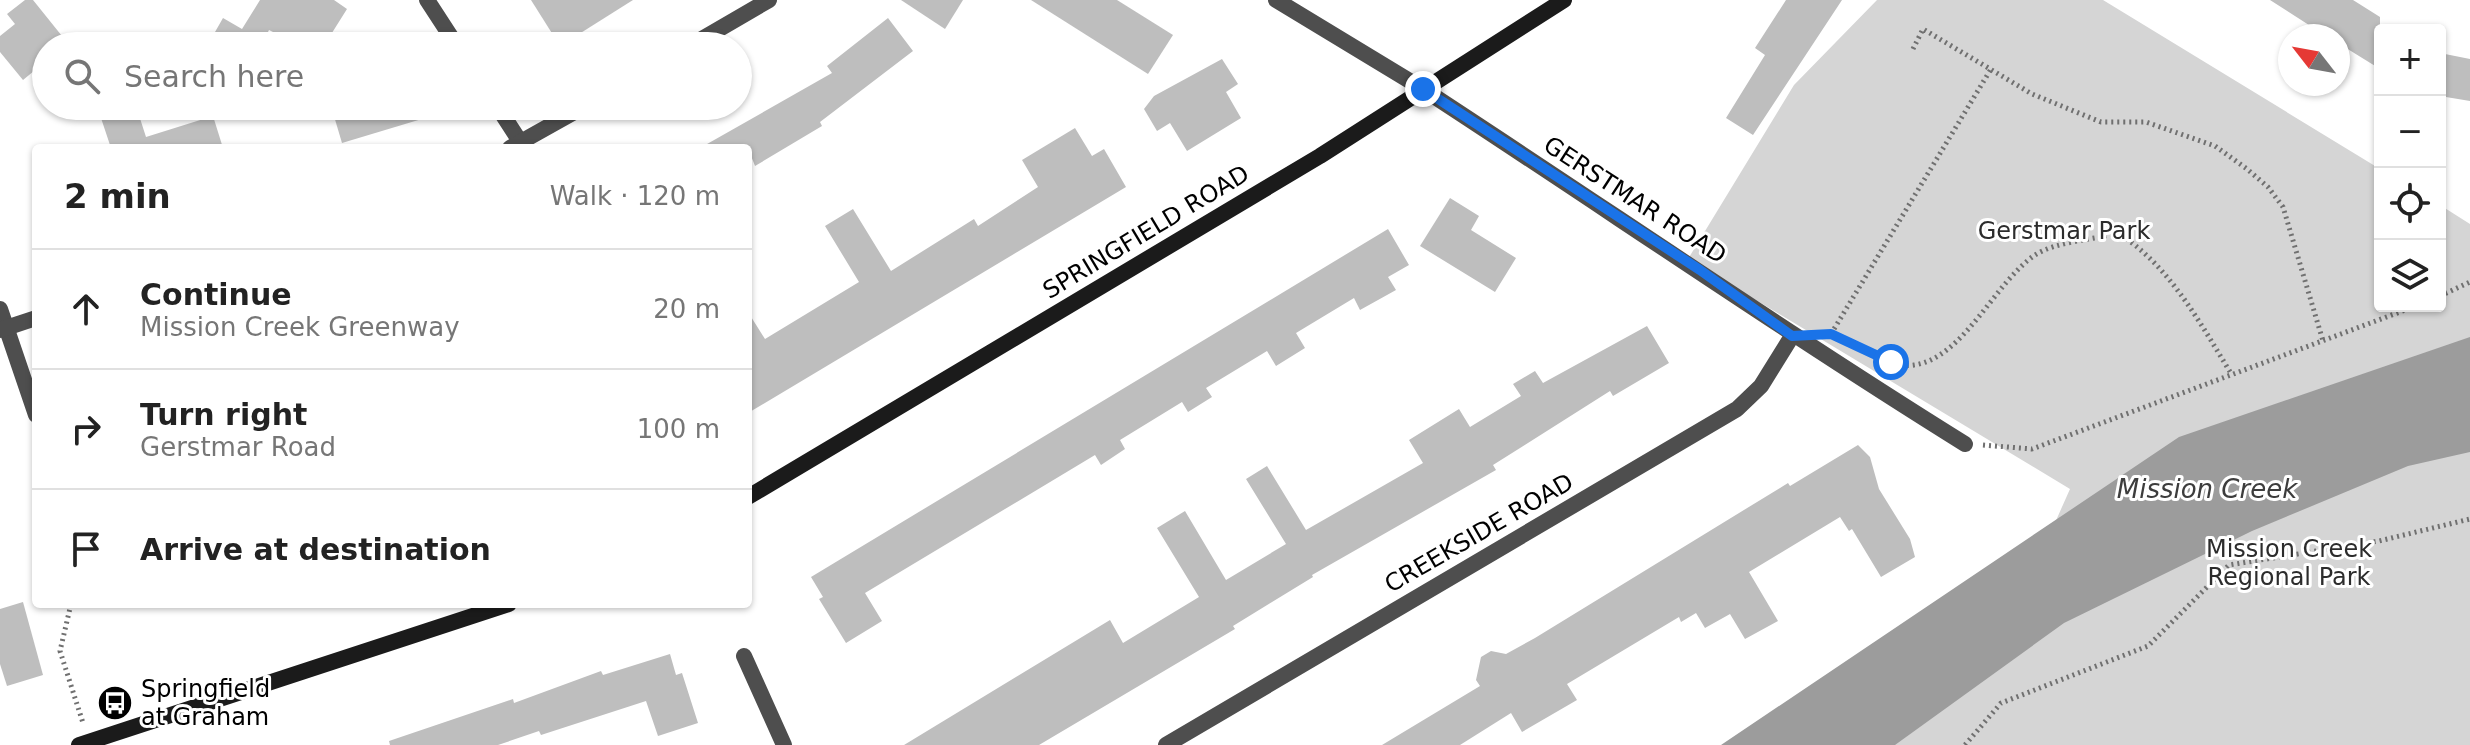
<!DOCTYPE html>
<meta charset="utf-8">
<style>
body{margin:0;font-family:"DejaVu Sans",sans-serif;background:#f2f2f2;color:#222}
.controls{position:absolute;right:24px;top:24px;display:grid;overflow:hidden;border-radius:8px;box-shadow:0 2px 6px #0004}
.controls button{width:72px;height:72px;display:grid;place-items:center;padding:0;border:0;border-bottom:2px solid #e0e0e0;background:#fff;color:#222;font:40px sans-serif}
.compass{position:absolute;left:2278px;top:24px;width:72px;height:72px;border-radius:50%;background:#fff;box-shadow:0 2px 6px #0004;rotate:301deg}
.stop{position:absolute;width:24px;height:24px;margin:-18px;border:6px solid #1a73e8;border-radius:50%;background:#fff}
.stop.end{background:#1a73e8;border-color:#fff;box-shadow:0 2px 8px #0008}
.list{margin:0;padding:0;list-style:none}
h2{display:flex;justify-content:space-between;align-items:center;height:104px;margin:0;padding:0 32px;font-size:34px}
h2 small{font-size:26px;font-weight:400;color:#767676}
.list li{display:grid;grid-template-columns:52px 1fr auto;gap:24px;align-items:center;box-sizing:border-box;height:120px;padding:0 32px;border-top:2px solid #e0e0e0}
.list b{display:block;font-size:30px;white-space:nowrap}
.list p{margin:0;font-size:26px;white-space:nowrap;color:#767676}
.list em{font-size:26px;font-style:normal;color:#767676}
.icon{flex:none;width:44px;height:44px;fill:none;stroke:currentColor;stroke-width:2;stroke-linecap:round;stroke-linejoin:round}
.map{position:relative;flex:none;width:2470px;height:745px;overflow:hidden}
.search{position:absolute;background:#fff;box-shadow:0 2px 6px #0004;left:32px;top:32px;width:720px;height:88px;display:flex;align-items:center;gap:20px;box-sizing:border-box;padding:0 28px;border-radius:44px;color:#767676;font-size:30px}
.panel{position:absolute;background:#fff;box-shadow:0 2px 6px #0004;left:32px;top:144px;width:720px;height:464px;border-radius:8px}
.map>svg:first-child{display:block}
.green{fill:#d5d5d5}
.water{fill:#9c9c9c}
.building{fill:#bebebe}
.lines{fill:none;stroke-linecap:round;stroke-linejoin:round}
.path{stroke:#707070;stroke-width:5;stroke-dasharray:2 4;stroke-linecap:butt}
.minor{stroke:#4e4e4e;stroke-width:16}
.tertiary{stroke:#4e4e4e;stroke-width:16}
.secondary{stroke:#1b1b1b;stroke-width:16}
.route{stroke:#1a73e8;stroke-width:10}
.labels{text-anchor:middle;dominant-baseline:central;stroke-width:6;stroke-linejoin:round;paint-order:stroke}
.street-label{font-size:24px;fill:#000;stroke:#fff}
.park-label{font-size:24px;fill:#2c2c2c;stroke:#fff}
.poi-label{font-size:24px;fill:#000;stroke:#fff;text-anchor:start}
.water-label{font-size:26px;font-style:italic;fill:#3d3d3d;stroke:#fff}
</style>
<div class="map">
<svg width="2470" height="745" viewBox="0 0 2470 745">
<rect width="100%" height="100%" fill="#fff"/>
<!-- green -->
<path class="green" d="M1877,0H2103L2380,169V306H2440V205L2470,224V745H1871L2002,642L2070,489L1688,259L1794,85Z"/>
<!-- water -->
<path class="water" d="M2470,337V452L2408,466L2252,531L2064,623L1895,745H1721L2179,437Z"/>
<!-- building -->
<g class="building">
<path d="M25,0H33L70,46H46V61L23,80L0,52V36L15,24L7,14Z"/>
<path d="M260,0H334L347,9L325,44L309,35L301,46L269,30L263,42L270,46H207L223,18L242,29Z"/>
<path d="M531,0H633L560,46Z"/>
<path d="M901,0H963L945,29Z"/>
<path d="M1031,0H1117L1173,35L1148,74Z"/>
<path d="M1786,0H1842L1753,135L1726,118L1765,55L1755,48Z"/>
<path d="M2270,0H2353L2380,17V69L2338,43V36H2326Z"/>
<path d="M888,18L913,51L820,122L822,126L755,166L748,148H700L832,73L827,66Z"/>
<path d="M2440,53L2470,59V101L2440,96Z"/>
<path d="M1222,59L1238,84L1226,92L1241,118L1187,151L1170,123L1157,131L1144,109L1154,96Z"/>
<path d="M97,106H136L146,137L213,116L223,148H111Z"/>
<path d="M331,106H444L445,112L342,143Z"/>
<path d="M1075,128L1092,156L1104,149L1126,187L748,413V312L765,339L859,282L825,226L853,209L891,271L974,219L978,226L1038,187L1022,160Z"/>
<path d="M1450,198L1479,216L1471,230L1516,258L1495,292L1420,246Z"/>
<path d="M1388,229L1409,265L1388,277L1396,290L1360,310L1354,298L1296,333L1305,348L1276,366L1267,351L1206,388L1212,397L1188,412L1182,402L1120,440L1125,449L1101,465L1095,455L865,593L882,621L846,643L819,599L823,597L811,577Z"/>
<path d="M1647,326L1669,363L1613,396L1610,391L1493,465L1496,470L1312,575L1313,577L1233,626L1235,629L1039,745H904L1110,620L1123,643L1199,597L1157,528L1185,511L1226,580L1286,544L1246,479L1267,466L1306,530L1423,463L1409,440L1459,409L1470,427L1521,396L1513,384L1535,371L1543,383Z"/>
<path d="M1858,445L1870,457L1879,489L1910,539L1915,557L1881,577L1852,529L1849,531L1840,517L1749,572L1778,621L1745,639L1730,614L1705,628L1696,613L1681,622L1679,617L1567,684L1577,700L1522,732L1511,713L1460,745H1382L1480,686L1476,680L1481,657L1491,651L1506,654L1535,638L1788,483L1790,486Z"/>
<path d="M23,602L43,675L7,686L0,664V609Z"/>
<path d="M670,654L676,675L682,673L698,723L658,736L646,701L541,735L539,731L498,745H390L389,741L513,699L514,703L601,671L603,675Z"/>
</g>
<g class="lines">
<!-- path -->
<g class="path">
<path d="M1913,49L1923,29L2032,94L2101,122H2146L2215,146L2247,169L2268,187L2283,207L2323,341"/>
<path d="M2440,296L2470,282"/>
<path d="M1831,334L1991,69"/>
<path d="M1862,349C1877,356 1897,368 1914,365C1964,358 1994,283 2035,255C2057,241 2093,240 2118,233C2170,266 2200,323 2232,375"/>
<path d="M1983,445L2032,449L2416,306"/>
<path d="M71,604L60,651L83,723"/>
<path d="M1965,745L2001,703L2148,646L2229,565L2379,541L2470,519"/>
</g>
<!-- minor -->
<g class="minor">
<path d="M427,0L457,46"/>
<path d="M690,46L769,0"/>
<path d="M1423,89C1604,207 1782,330 1965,444"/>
<path d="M497,106L521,143"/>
<path d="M510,148L585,106"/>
<path d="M0,309L36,415"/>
<path d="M0,330L36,318"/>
<path d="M744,656L784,745"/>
<path d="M1166,745L1737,409L1761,386L1792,336"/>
</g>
<!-- tertiary -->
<path class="tertiary" d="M1276,0L1423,89"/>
<!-- secondary -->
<g class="secondary">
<path d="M748,497L1320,156L1564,0"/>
<path d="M79,745L509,604"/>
</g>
</g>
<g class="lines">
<!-- route -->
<path class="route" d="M1423,89L1700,270L1792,336L1831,334L1891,362"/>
</g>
<!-- icons -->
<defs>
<g id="bus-disc" transform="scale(1.8)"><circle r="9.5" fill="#000" stroke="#fff"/><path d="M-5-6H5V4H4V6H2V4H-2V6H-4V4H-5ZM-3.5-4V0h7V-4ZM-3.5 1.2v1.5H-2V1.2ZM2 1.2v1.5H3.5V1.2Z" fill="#fff"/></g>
</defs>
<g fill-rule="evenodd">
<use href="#bus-disc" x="115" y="703"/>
</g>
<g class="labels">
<!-- street labels -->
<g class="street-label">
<text transform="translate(1635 200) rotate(33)">GERSTMAR ROAD</text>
<text transform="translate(1146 232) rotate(-31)">SPRINGFIELD ROAD</text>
<text transform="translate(1479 533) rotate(-30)">CREEKSIDE ROAD</text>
</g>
<!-- park labels -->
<g class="park-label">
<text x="2064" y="231">Gerstmar Park</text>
<text x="2289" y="549">Mission Creek<tspan x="2289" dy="28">Regional Park</tspan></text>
</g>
<!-- poi labels -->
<g class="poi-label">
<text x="141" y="689">Springfield<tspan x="141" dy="28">at Graham</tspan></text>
</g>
<!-- water labels -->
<g class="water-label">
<text x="2207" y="489">Mission Creek</text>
</g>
</g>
</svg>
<div class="controls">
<button>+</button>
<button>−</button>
<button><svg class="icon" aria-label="locate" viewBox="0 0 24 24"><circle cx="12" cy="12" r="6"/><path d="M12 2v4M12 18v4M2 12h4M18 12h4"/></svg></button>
<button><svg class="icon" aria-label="layers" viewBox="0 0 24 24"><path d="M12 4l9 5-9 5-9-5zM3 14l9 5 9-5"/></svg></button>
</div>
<svg class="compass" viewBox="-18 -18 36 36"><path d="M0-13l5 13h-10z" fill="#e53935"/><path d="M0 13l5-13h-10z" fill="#767676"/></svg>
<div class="stop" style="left:1891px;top:362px"></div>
<div class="stop end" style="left:1423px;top:89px"></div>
<div class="search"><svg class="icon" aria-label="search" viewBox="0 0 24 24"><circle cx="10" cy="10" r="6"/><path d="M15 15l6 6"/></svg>Search here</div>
<section class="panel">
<h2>2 min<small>Walk · 120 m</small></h2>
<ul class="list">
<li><svg class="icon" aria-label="ahead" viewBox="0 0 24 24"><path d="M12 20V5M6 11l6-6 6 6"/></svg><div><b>Continue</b><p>Mission Creek Greenway</p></div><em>20 m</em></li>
<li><svg class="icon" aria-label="right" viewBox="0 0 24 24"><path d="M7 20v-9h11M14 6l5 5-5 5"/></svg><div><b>Turn right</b><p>Gerstmar Road</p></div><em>100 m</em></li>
<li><svg class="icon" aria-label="arrive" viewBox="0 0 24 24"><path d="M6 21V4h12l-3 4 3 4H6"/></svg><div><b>Arrive at destination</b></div></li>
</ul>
</section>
</div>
